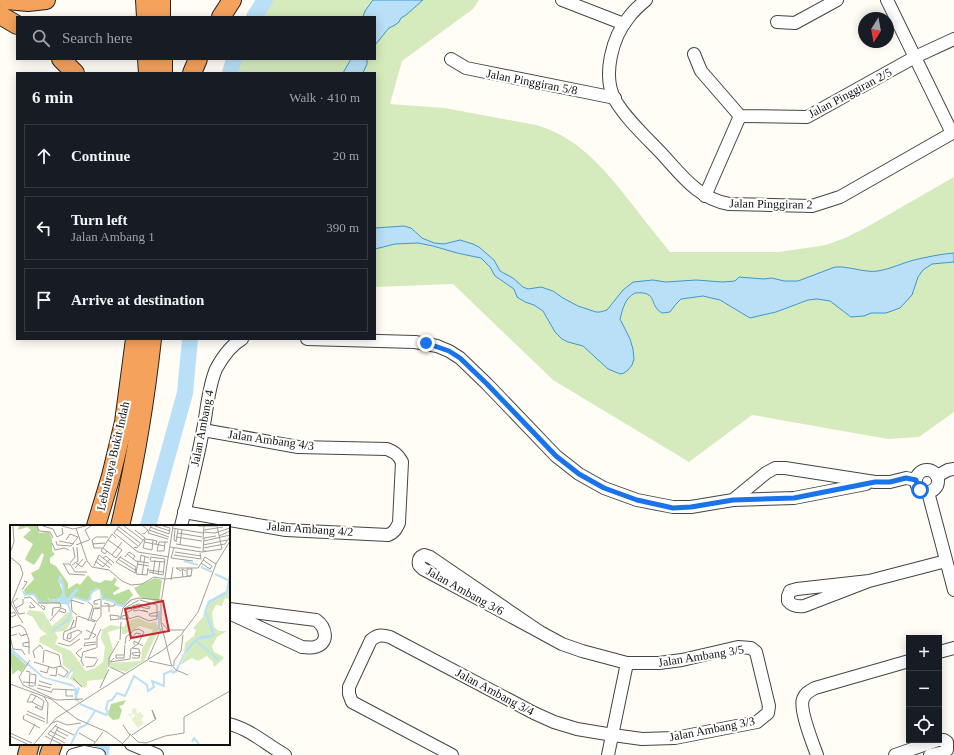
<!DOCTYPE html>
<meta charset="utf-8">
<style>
body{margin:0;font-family:"Times New Roman",serif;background:#242831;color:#f1f3f6}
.controls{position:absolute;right:12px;bottom:12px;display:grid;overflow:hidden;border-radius:0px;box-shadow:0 2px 10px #0003}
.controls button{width:36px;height:36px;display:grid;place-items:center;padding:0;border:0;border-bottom:1px solid #363941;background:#171b24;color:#f1f3f6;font:20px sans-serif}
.compass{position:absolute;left:858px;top:12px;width:36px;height:36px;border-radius:50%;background:#171b24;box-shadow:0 2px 10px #0003;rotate:191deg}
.stop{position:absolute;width:12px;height:12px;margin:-9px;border:3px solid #1a73e8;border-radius:50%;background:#fff}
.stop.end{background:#1a73e8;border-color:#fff;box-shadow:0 1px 4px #0008}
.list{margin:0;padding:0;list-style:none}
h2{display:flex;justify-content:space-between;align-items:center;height:52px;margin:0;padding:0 16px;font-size:17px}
h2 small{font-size:13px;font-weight:400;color:#9ea1a6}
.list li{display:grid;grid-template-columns:26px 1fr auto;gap:12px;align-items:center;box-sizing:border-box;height:64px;margin:0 8px 8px;padding:0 8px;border:1px solid #363941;border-radius:0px}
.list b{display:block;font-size:15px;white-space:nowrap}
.list p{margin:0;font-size:13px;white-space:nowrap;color:#9ea1a6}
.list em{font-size:13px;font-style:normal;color:#9ea1a6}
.icon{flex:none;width:22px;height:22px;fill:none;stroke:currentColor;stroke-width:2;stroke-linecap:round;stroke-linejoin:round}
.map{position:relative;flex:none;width:954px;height:755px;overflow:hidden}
.search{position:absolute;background:#171b24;box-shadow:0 2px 10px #0003;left:16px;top:16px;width:360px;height:44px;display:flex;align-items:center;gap:10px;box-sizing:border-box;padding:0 14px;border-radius:0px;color:#9ea1a6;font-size:15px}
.panel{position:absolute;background:#171b24;box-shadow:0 2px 10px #0003;left:16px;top:72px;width:360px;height:268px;border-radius:0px}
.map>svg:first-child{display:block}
.green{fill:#d5ebbd}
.water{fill:#b9e0f7;stroke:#3f96cf}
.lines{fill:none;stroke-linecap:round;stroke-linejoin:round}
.river{stroke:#b9e0f7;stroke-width:16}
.minor-casing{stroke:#444;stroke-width:14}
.highway-casing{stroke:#222;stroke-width:20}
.minor{stroke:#fff;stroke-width:12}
.highway{stroke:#f5a25d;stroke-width:18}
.route{stroke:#1a73e8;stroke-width:5}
.labels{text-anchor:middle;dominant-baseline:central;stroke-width:4;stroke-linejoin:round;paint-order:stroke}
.street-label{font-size:12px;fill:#111;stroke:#fff}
.inset-river{fill:none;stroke:#b9e0f7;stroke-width:2}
.inset-road{fill:none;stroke:#a09f9a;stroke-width:1}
.view{fill:#c4262e;fill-opacity:0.15;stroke:#c4262e;stroke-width:2}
.inset-edge{fill:none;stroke:#111;stroke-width:2}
</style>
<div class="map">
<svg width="954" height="755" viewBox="0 0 954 755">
<rect width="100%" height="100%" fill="#fffdf5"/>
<!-- green -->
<path class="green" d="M270,0H479L473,9L402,61L390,104L445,108L536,125C579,137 605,170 632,204C644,220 657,236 670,252H779L826,245L845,238L867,227L954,177V412L919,437L888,439L752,415L689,462L553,380L453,284L375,287V73H234L240,59H375V17H261Z"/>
<!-- water -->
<g class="water">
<path d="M373,0H423L406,15L401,18L399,22L395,25L389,28L375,45V17H363L365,11Z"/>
<path d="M351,59H367V64L363,73H343Z"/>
<path d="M404,226L411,228L422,238L434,243L444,244L460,240L473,244L479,247L494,260L500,271L513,278L523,287L528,289L541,287L553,291L563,298L578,306L596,312H600L607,310L623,290L633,282L653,280L666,282L696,280L723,282L735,281L739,277L764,279L772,278L784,281H798L835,267C850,266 864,273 878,271C891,269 902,263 914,260C927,257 941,254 954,253V262L932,264L923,270L918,277L912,295L900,308L886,313H871L864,316L851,317L830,301L817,299L808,300L776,312L750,318L720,300L703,296L681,299L676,304L670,312L662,313C648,305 659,291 635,293C625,298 623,308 620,319L630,339L633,349L634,359L632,365L628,370L624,373L620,374L608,369L583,346L568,342L562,339L555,332L543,311L534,305L525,302L517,297L514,289L495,276L490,267L481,258L457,253L433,246L418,243L395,244L375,249V228Z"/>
</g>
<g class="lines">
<!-- river -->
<g class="river">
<path d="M254,17L265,0"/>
<path d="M230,73L234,59"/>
<path d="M148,526L185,393L190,339"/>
<path d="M101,755L102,744"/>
</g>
<!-- minor casing -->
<g class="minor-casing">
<g id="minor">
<path d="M562,0L624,24"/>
<path d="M646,0C640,5 634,10 629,17C612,37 602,76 615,100C627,120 646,137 663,155C682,176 699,199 729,204L812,206L840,197L954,132"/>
<path d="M887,0L952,133"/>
<path d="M777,22L795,23L837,0"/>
<path d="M694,54L701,71L740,116L807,117L915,57L954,39"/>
<path d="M451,59L466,68L615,98"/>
<path d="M705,196L740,116"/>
<path d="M307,339L415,342L437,346L449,351L460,358L487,384L556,456L579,474L604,488L637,500L673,507H691L733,500L766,473L775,468H785L875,482H890L906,478L916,480"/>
<circle cx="927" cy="481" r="11"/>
<path d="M937,476L948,470L954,469"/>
<path d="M928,492L954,590"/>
<path d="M733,500L794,498L866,484"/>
<path d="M184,512L286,530L388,535C394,533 396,529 399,523L402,462C398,454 394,452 387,449L298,447L203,430"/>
<path d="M181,526C189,494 197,462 203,430C207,410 208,388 216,369C222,358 231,345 242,339"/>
<path d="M869,581L797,589L790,591L788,596V601C792,606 797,607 804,606L869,581L946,561"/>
<path d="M229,609L316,620C326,627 330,643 315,647C311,648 306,647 302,647L229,613"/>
<path d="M939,652L954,648"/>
<path d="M229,724C250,729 267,745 285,755"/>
<path d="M131,744L157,755"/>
<path d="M73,755L84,752L99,755"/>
<path d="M452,755L352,702L349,694V687L371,640C378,634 383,635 390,637L534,713L554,722L577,729L613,735L642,739L675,738L757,722L768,713L769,706L756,652L751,648L738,647L682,660L659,663H627L582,651L562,644L540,632L430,557L424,555C419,557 418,560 419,565L423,569L540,632"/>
<path d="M608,755L627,663"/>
<path d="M817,755C813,744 799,709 803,699C805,693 810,691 815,688L909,661"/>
<path d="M895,755L938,740"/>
<path d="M930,755L944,752L947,750V742L944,740H939"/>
</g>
</g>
<!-- highway casing -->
<g class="highway-casing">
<g id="highway">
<path d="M7,0L28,2L46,0"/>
<path d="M145,0L146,17"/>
<path d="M161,0V17"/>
<path d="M0,15L17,25"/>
<path d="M221,17L232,0"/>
<path d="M61,59L75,73"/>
<path d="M147,59L148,73"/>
<path d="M163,59V73"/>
<path d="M192,73L198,59"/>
<path d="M96,526L111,476L124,422L135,339"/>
<path d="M120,526C135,464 145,402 152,339"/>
<path d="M27,755L30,744"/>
<path d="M49,755L53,744"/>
</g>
</g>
<!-- minor -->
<use href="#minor" class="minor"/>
<!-- highway -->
<use href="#highway" class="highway"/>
</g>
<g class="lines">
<!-- route -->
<path class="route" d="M426,343L449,351L460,358L487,384L556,456L579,474L604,488L637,500L673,508L691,507L733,500L794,498L875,482H890L906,478L916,480L918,487L920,490"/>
</g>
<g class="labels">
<!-- street labels -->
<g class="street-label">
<text transform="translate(532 82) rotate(11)">Jalan Pinggiran 5/8</text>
<text transform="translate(850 93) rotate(-28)">Jalan Pinggiran 2/5</text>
<text transform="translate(771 204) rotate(1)">Jalan Pinggiran 2</text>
<text transform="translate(202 428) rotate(-79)">Jalan Ambang 4</text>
<text transform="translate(271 440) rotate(8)">Jalan Ambang 4/3</text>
<text transform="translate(113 456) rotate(-77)">Lebuhraya Bukit Indah</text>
<text transform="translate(310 529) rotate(4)">Jalan Ambang 4/2</text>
<text transform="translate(465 591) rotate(29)">Jalan Ambang 3/6</text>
<text transform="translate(701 656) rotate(-9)">Jalan Ambang 3/5</text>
<text transform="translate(495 692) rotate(28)">Jalan Ambang 3/4</text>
<text transform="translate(712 729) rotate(-11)">Jalan Ambang 3/3</text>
</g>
</g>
<!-- overview -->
<g transform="translate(10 525)">
<rect width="220" height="220" fill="#fffdf5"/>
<path d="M220,62V75L215,73L212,81L206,80L202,88L204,102L209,106H217L207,112L202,121L204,127L214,132L212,135L204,142L203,137L197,131L188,136L182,133L170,140L178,124L187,115L204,110L196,85L200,78L216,70ZM195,81L194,86L202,110H193L174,128L175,118L184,111L186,105L183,103L193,92ZM19,85L33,87L42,101L58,87L62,88L63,94L58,102L55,106L45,107L48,113L45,119L61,126L76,146L85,143L93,137L95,122L91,114L92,105L100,100L113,102L119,96L128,93L139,98L146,97L149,104L134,136L116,147L102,143L99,138L131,136L132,124L143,105L130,101L115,109H112V103L98,107L103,124L95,154L77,156V161L74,163L60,154L63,147L53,140L52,129L29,117L30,112L37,109L30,104L23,92L16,89Z" fill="#d5ebbd"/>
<path d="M9,1H27L29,8L39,7L42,14V26L45,29L40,33V38L46,41L58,58V64L67,58L70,60L78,50L83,56L90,58L95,55L102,56L105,52L107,55L104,60L110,63L103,68L104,70L119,64L123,70L113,81L92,74L90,65L86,63L77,76L63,72L67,63L56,75L51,51L48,55L53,67L50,73L41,75L37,72L40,76L52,77L57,79L29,77L24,69L16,70L14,65L24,54L21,48L29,44L34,30L32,28L24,40L17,36L15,34L23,19L13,12L21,5L17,2L8,5ZM145,53L152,55L149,77L130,72L124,63ZM0,126L16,140L11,147L8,145L2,150ZM116,175L113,180L109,181L112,185L109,194L103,195L98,190L101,179Z" fill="#b9dc9c"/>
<path d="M126,183L127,189L130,187L134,191L131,195L134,198L128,203L121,194L126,190L122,189L121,193L118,189H122V184Z" fill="#e6f2cf"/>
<path d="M220,44V62L216,70L200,78L196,85L205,110L200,113L187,115L175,129L167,147L163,149L161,145L165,146L176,124L185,114L193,110H202L194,86L198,76L216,66ZM49,50L54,58L56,75L65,64L69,65L57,79L52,77H41L36,70L41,75L50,73L53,67L51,59L48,58ZM0,122L34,152L62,159L68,165L67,170L68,165L67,162L70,163L67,172L70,178L65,175L64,162L33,153L1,127Z" fill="#b9e0f7"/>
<path class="inset-river" d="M174,36L188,40M191,42L202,47M205,49L218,55M13,66L15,70L24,69L29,77L38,78M91,68L92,74L103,76L107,80L113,81L121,75M49,77L58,79L63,72L77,76L80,74L81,67L88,64M149,86V105M41,107L58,95L61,88L58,79M186,116L209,135M56,153L63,143M70,179L96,190L98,187L96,184L98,176L102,175L107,168L115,171L124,151L137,160L138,166L144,162L142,156L154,161V149L161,146L164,148M182,217L184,213L189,219M61,219L69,203L76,200L85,186"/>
<path class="inset-road" d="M27,1L29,6L40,7L43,13M33,1L43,4L47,12M52,1L63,4L76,1M109,1L104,8L128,27L159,32M114,1L133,15M141,1L138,8L158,14M145,1L160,6M153,1L160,3L159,9M163,1L151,78V98L161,139L166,145L178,150M188,1H206M109,2L130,18M140,2L159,9M66,3L77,36L82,42L99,45L112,56L121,60L132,59L144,52L155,54M162,3L193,8M107,4L128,21M165,4L164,15L166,16M139,5L159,12M194,5L213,2M193,7L205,8L220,3M132,8L134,9L138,5L133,1M168,8L192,12M209,11L220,6M47,12L53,9L52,3M166,12L192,16M193,14L194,1M80,15L75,5L81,1M143,15L142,25L133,23L135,14L143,15L147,16L146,19M46,16L47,20L61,21L68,12L60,9L56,15M49,16L64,19M194,16L220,10M134,17L155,21M155,17L154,26H147L149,17H158M166,17L168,4M42,18L45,25L54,23L59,25M82,19L95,18M166,19L191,23M66,20L79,15M170,20L172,4M193,20L217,15M124,22L127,23L135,13L125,5M160,22L192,27L212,24L207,1M92,23H84L82,15L86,12H98M93,23L106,33L112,25L98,15M164,23L161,33L183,36M193,23L215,19L219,13M97,26L95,29L91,26L102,9L106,13M196,26H193L194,13L206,11M165,27L191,31M0,28L4,17L3,1M117,29L126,36L139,38M102,30L112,17M164,30L191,34L190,28M0,32L10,40L13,49L1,79M110,32L126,42L125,48L106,37L111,31M115,32L119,27L125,31L123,34M87,33L100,43M93,33L96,31L104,38M108,34L125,45M85,36L93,42L100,34M128,36L126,49L137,50L138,43M140,36L155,37M130,37L131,30L139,33M53,38L59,49L75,50M60,38L65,32L63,22M66,38L72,42L76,36M191,38L200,44L202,41L193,35M54,39H60L65,47H77M127,39L139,41M62,40L68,36L67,22M84,41L89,30L102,40M65,43L73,34M138,45L153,47M171,46L166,43H188L195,32L206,39M139,47L153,50L155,34L141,32L140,35M143,49L145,35M132,50L135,31M148,50L150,36M173,52L172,44L176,46M155,54L181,51L182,44H177V51H181M161,55L163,42M12,65L17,57L14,56M8,73L3,77L4,80L9,89L15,88M14,73L20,72L34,85L35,82L31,80M78,77L83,81L78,96M28,78H50L51,82M94,78L99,79V87M1,79L13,98M88,79H84V76L91,74M20,80V83L25,82L20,77M91,81H104L105,79M122,81L129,79L140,82L139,84L131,82L123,84L124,86L129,85M6,83L13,79V74M84,83L81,94L86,96M84,83H90L86,84ZM129,85L138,87L133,85M49,86L55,88L56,85L51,83M148,87L139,89L140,91H148M116,88L122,85L121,82L116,84L119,83M0,89L4,87L6,90L1,92M67,90L62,86L61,75L74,79M117,90L112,91V94H117M42,91L43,83L51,82M68,91L85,97M119,94L128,91L139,96L147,94V80L130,75M119,94L115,83L129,75M100,95L109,94V91L100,90L101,95M110,95L113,83L121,75L128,73L151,75M40,96L51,83M86,97L91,91V75M152,98L158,105H174M0,103L10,100L15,104L19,115V129M60,105L64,95L62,100M76,105L86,110L83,113M9,108L11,111L17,109L13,110M7,109L0,111L3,124L12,125L15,130M53,114L60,117L72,107L68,105L58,109L57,114L61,113V108M53,114L54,107L65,102L67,91M74,114H79L86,98M110,115L111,97M119,116L126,108L131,109M15,118L19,117L13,118V121L20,122M48,118L59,121L70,114M115,119L116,112L124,105L129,104L134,107M124,120V116L133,121M74,121L75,118L86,117M74,121L86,119M87,123V112L91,104M122,123L129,124L130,128L129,133H122M122,123L128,119L134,107M35,125L49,130L51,141L58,147L54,152L48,149M114,130H106V133H114L115,120M130,131L123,130L122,128L130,127M75,132L87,133M25,133L23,126L30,120L33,124M71,133L66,128L72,123M104,133L100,137L120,134L121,123M138,134L151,104M20,135L9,152L13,160L46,175L73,174M139,136L162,141M24,137L43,143L51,141M33,138L34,125M74,141L71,136L73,127L86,123M164,141V136L171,126L173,110M76,142L84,141L88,134M99,142V133L109,116M100,142L115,149M16,146L20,147L19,161H24M30,146L37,148L39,141M21,149L26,150L25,161M40,150L46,151L47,143M63,153L72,162M29,156L42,160M13,157L25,158M0,159L41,174L67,194L97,207L113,219M28,160L41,163M27,163L41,167M90,163L99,144M56,165V171H63M41,168L43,164L64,165M26,171L34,176L32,185L25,182H28M34,172L38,178L37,199M22,177H17L21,169L26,171L22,177L33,183M17,186L35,194M16,189L35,197M14,190L13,194L30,203M42,198L47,196L57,200L71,198M47,199L38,209L55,218M113,200L120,210M45,201L64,210M46,205L58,211M40,206L56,214M0,208L22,218M69,208L85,217M19,210L25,199M121,210L128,217L136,218L155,211L174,208V192L220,166M122,210L146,194L142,185L145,194M0,211L17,219M35,211L51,219M113,218L121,209M24,219L46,193L153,125L171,110L188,87L206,39L220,16M40,219L48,202M84,219L93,207"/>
<path class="view" d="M153,76L159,106L121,113L115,84Z"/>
<rect width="220" height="220" class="inset-edge"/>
</g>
</svg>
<div class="controls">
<button>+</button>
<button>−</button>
<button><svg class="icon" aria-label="locate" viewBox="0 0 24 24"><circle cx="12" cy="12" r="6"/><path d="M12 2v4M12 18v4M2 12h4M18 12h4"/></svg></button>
</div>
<svg class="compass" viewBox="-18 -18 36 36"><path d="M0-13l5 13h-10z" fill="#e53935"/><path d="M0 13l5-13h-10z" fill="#9ea1a6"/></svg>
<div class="stop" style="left:920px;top:490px"></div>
<div class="stop end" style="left:426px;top:343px"></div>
<div class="search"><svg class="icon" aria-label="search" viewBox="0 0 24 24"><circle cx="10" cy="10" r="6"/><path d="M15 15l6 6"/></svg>Search here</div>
<section class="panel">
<h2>6 min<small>Walk · 410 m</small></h2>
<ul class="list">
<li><svg class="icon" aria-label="ahead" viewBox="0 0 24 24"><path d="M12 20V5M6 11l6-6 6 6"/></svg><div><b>Continue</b></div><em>20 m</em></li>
<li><svg class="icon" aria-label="left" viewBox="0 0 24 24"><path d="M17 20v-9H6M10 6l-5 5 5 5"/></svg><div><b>Turn left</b><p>Jalan Ambang 1</p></div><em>390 m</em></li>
<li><svg class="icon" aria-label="arrive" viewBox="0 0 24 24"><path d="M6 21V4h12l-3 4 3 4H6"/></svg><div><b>Arrive at destination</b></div></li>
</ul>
</section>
</div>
